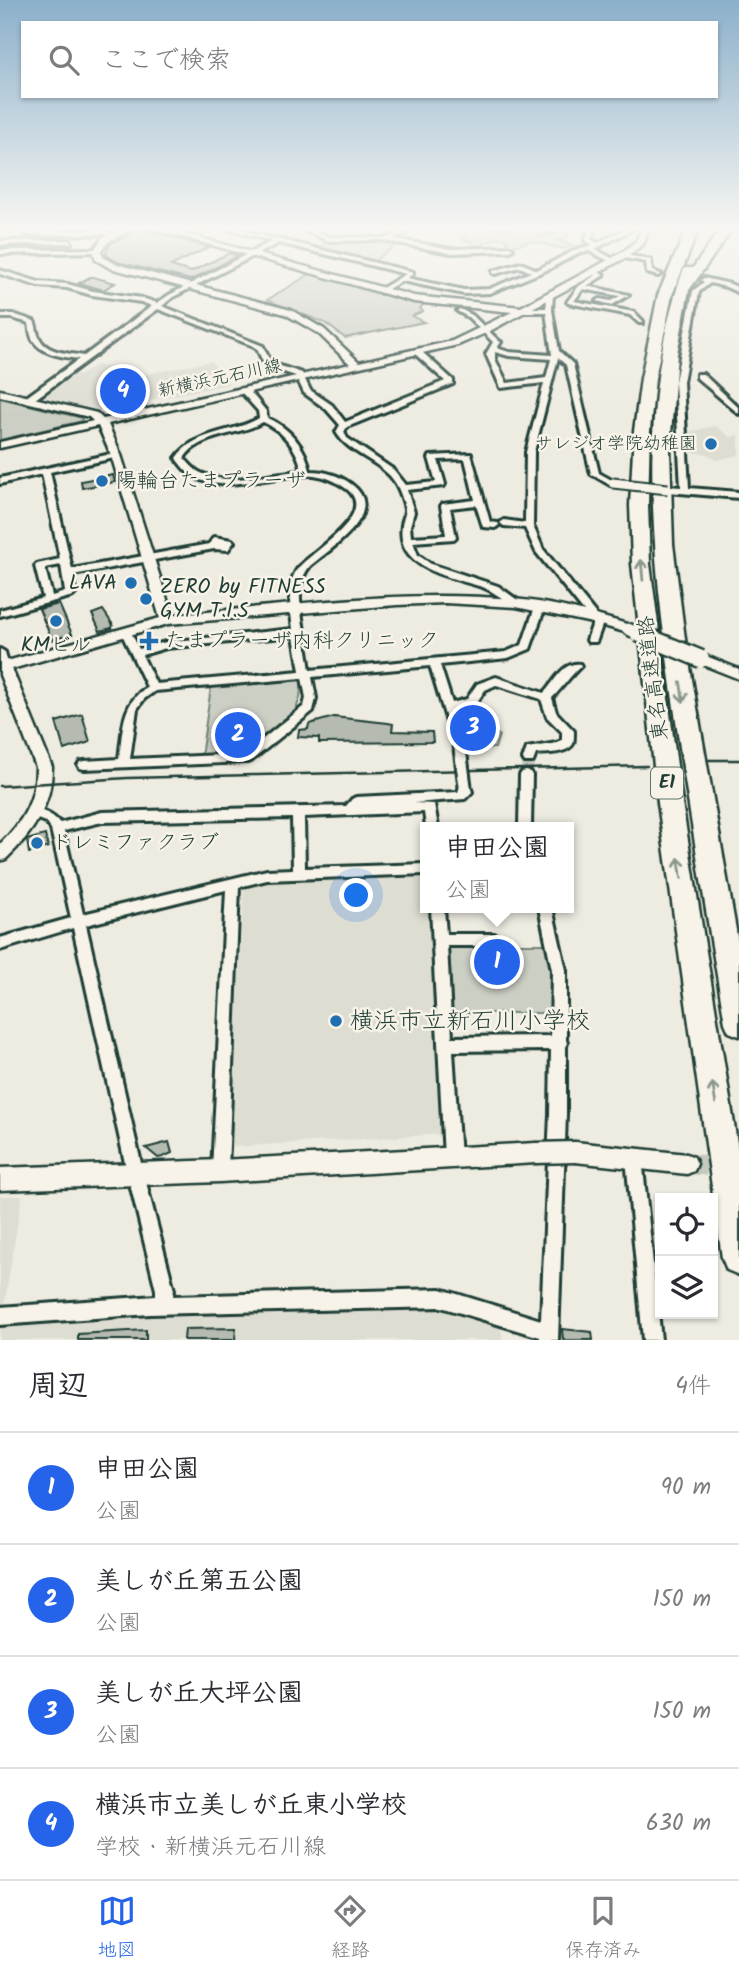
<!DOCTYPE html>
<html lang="ja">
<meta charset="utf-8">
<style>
body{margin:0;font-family:Kalam,"Klee One",sans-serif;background:#f2f2f3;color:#2b2b33}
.controls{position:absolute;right:21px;bottom:21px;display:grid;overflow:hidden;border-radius:0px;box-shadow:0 2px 5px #0004}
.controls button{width:63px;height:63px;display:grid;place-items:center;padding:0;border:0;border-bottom:2px solid #e1e1e2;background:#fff;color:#2b2b33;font:35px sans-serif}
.you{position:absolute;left:357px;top:896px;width:24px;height:24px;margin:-18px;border:5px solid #fff;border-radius:50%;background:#1a73e8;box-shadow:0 0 0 10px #1a73e833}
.badge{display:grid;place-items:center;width:46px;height:46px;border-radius:50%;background:#2563eb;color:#fff;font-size:23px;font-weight:700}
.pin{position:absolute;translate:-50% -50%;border:4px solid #fff;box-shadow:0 2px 7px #0006}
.popup{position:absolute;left:420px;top:822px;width:154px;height:91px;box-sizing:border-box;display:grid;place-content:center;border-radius:0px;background:#fff;filter:drop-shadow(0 2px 5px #0005);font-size:23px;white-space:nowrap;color:#7c7c81}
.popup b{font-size:26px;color:#2b2b33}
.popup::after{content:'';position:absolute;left:50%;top:100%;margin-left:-14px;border:14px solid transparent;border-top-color:#fff}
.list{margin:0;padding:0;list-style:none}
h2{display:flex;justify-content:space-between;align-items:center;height:91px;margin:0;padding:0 28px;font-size:30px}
h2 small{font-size:23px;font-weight:400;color:#7c7c81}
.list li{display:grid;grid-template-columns:46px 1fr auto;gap:21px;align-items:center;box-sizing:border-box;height:112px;padding:0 28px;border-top:2px solid #e1e1e2}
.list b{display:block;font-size:26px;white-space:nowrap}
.list p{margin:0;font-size:23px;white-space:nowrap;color:#7c7c81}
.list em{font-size:23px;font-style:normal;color:#7c7c81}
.icon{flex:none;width:38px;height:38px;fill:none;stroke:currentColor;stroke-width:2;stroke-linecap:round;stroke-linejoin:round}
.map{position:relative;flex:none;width:739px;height:1340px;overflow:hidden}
.search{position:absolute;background:#fff;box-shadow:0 2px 5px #0004;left:21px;right:21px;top:21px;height:77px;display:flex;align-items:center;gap:18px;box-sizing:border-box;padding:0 24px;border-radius:0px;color:#7c7c81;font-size:26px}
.sheet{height:539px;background:#fff}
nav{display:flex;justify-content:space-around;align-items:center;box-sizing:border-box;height:98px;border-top:2px solid #e1e1e2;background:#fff;font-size:19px;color:#7c7c81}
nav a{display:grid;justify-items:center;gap:4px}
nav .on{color:#2563eb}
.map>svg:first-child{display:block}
.built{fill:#ddddd2}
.green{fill:#cccfc4;stroke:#76867c;stroke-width:2}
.building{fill:#b5bbb0;stroke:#1f3d34;stroke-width:2}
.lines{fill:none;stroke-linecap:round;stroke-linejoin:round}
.minor-tunnel-far1{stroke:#c5c9be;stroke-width:7;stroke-dasharray:7 3.5;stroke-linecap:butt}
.minor-tunnel{stroke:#c5c9be;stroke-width:11;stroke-dasharray:11 6;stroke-linecap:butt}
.tertiary-tunnel{stroke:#c5c9be;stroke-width:20;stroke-dasharray:20 10;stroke-linecap:butt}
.minor-casing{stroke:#1f3d34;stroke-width:6}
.tertiary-casing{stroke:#1f3d34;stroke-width:5}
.motorway-casing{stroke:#1f3d34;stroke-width:5}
.minor{fill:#f7f3e8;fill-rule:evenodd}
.tertiary{fill:#f7f3e8;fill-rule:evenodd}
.motorway{fill:#f7f3e8;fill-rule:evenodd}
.rail{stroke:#1f3d34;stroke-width:2.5}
.minor-bridge-far1-casing{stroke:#1f3d34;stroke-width:13;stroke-linecap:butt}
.minor-bridge-casing{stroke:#1f3d34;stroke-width:17;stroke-linecap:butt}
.tertiary-bridge-far2-casing{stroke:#1f3d34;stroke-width:16;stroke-linecap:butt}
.tertiary-bridge-far1-casing{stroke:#1f3d34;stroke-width:21;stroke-linecap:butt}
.tertiary-bridge-casing{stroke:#1f3d34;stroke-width:25;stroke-linecap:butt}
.minor-bridge-far1{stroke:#f7f3e8;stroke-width:9}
.minor-bridge{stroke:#f7f3e8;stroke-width:11}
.tertiary-bridge-far2{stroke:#f7f3e8;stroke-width:11}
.tertiary-bridge-far1{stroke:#f7f3e8;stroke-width:16}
.tertiary-bridge{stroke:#f7f3e8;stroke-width:20}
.oneway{stroke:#8b988e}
.poi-dot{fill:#1f6fb2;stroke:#f7f3e8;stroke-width:2.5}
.labels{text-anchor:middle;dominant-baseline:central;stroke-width:5;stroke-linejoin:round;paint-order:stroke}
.far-street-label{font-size:18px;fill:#1f3d34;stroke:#f7f3e8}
.far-poi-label{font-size:18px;fill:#1f3d34;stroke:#f7f3e8;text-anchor:end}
.shield{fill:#f7f3e8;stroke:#60746a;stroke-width:2}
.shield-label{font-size:19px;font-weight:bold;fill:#1f3d34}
.poi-label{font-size:21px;fill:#1f3d34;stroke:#f7f3e8;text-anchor:start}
.street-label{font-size:21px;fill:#1f3d34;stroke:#f7f3e8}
.near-poi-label{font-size:24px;fill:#1f3d34;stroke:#f7f3e8;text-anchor:start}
</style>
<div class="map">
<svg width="739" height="1340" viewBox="0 0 739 1340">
<rect width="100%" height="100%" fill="#eeece1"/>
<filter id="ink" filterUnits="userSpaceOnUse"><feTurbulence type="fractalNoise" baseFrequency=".0143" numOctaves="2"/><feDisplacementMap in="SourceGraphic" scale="14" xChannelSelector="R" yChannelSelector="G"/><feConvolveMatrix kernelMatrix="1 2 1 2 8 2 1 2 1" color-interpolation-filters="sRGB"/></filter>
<g filter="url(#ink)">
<!-- built -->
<g class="built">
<path d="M211,361L229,384L101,410L39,397L71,373L80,375L96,365L143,375Z"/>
<path d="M716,426L730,437L739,435V455L717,460L707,454L684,452L683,433Z"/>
<path d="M425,874L444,1134L230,1147L244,883L276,877Z"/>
<path d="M0,1196H22L4,1307H0Z"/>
<path d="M441,1307L501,1322L502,1340H0V1325L187,1314Z"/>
</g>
<!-- green -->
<g class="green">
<path d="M467,228H540L537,235L543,237L573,230L565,239L558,241L573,245L563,249L531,241L505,248L508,239L499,238L483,243L482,246L485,248L472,250L473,242L462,240Z"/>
<path d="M380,239L398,243L373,262L317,249L330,241Z"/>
<path d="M310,274L424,303L420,309L423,311L412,316L424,322L345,338L325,323L267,300Z"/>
<path d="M0,398L82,418V421L0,440Z"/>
<path d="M302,679L300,698L293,717L243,755L201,757L211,687Z"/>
<path d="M468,712L473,722L499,735L495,748L463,749L456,714Z"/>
<path d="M441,944H546L553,990L550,1013H449Z"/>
</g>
<!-- building -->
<g class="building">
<path d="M141,229L209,247L171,266L191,272L229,253L238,256L191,280L117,262L105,254L111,243Z"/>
<path d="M90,277H93L115,283L103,290L79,283Z"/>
<path d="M113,475L115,482L82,488L81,481Z"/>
<path d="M59,604L72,634L52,640L39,609Z"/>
<path d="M103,610L113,625L112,628L100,631L92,614Z"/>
<path d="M82,714L90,742L64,750L56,722Z"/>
<path d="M334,717L388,723L393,724L392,731L432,732L433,742L319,743V738L298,737L299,730L308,729L309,724Z"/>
<path d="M45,835L48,847L29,853L27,840Z"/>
<path d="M169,1142L172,1153L163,1157L158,1158L146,1148Z"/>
<path d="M236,1328L235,1340H184L185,1329Z"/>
<path d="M562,1329L592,1332L593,1340H563Z"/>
<path d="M146,1330V1340H78V1334Z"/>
</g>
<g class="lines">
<!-- minor-tunnel-far1 -->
<path class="minor-tunnel-far1" d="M658,274L701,280"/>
<!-- minor-tunnel -->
<path class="minor-tunnel" d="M526,775L529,759"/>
<!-- tertiary-tunnel -->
<path class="tertiary-tunnel" d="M687,1164L739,1168"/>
<!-- minor casing -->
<g class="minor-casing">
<g id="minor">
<path d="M24,228H30V231L104,230L117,235L114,237L104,234L27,235L24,233Z"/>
<path d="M223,228H232L413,272V274L407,278L464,290L489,289L531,272L520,267L495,274L493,273V271L521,263L537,270L577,249L592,245L585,240L588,233L585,228H591L594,233L591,239L597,243L628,228H635L595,249L615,260V262H611L589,251L580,252L549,269L490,293L464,294L402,281L381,293L379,292V290L406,274L279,243L173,297L162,306L263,346L271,363L302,373L310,390L332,405L345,422L445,381L414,353L421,351L453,380V384L347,427L344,432L347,438L394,470L406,485L436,482L429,458L430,456L471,454L490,522L498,523L499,525L495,528L483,527L476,505L450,508L456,537L454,539L413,542L418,555L431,564L498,586L519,601L521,603L519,605C509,606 495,591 482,587C451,577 395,569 402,525C402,521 404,518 405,514C406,507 400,491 396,484C383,461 349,455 336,432L340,425L326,409L304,393L296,376L265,366L257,349L251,345L158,309L31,402H25V398L79,359C64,357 42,355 33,340C30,335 30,329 29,323L12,318H0V314H13L34,321C37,326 36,332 39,337C45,353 70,353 84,356L152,306L141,302L92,295L67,288L38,286L0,274V270L39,282L67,284L93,291L142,298L157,303L169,295L272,241ZM465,459L475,500L442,504L441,506L446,535L411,537L410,526L414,512L407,490L444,486L445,484L438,460Z"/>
<path d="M298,228H306L330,237L387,238L402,231L404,228H410L406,233L394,239L451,249L510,247L513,249L510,251L451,253L380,240L329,241Z"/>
<path d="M547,228H553L549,233L546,231Z"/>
<path d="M69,240L71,241V243L0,245V241Z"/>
<path d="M97,249L99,250V252L0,254V250Z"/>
<path d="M621,254L651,260L652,271L661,274L658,276L647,273L646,262L619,257V255Z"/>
<path d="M594,269L604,275L587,286L629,295L612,305L597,301L600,299L611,301L620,296L583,289L574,301L634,312L643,321V323H639L630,315L568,303L567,302L579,286L596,275L591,271Z"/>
<path d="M704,278L730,284L739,288V293L726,287L710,283L699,292L683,382L689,488L739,492V498L668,492L664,489L668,486L681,487L675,382L693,291L704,282L701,280Z"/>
<path d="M548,294L553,295L552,310L559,351L573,364L599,473L617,483L613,486L610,485L591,474L566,365L558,358L534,452L533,526L543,549L595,613V618L590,621L586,620L585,613L536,552L525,528L504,526L500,523L504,520L525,523L526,452L544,383L501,388L486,354L493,342L468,317L457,311L460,309L472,315L499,341L501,342L497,348L509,352L552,355L546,312H522L519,310L522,308H546ZM495,352L509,356L551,359L546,378L507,383L495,359Z"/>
<path d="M697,374H703L739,408V414L697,378Z"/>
<path d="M242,389H248L266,411L267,418C289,427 306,447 310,471C325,471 339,475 351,484C389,512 331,548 310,566C294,585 301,610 304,631C306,643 308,657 310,670L506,652L522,645L535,607L540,604L543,605L545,607L530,649L508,658L440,665L452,703L467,699L477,684L496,677L544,693C555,682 562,662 580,664L581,666C570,676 563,687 552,698L556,712L574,731C574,734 574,742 573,744C567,754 546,753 536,754L533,762H525L523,759L527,748L557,743L562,740V732L547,717L541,699L496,685L485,690L475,705L454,710L466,749L464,752H456L430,666L312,677L316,698L313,711L251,761L247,762L84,769L80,768L78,765L80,762L84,761L119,759C123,731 121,703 147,687L121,632L122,630H130L139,649L166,642L293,629C291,612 286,587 296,571C307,553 378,516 348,490C338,482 328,477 314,475C280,473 221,495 192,476C186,472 181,465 177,460L176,458C195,430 232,434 259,418L258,411L242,393ZM263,422C283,431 298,449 302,471C270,472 231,487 201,473C194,470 189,463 184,458C201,433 239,436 263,422ZM294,636L300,671L156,684L142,655L166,648ZM302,678L306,698L304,706L244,754L130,759L137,709L144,699L155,691Z"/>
<path d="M116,453H119V457L50,472L72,569L209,544L214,537L232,540L234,542L228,550L214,549L73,575L75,594L73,596L0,616V610L43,598L35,566L37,564L60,559L42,474L0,484V478ZM61,565L65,592L52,596L45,568Z"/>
<path d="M599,617L604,620L597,640L596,642H588L587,640L594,620Z"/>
<path d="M0,649L5,652L9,667L4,670L0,669Z"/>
<path d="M526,771L530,772L532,775L531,827H519L520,775L522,772Z"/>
<path d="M465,782L469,783L472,792L465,799L414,803L434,804L438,827H426L424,812L304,817L305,868L425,864V874L267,880L239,887L228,1171L226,1177L220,1179L214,1177L212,1171L226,890L86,925L141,1163L174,1290L173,1296L441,1289L541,1320L550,1114L551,1050L453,1051L460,1158L458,1164L452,1166L446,1164L444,1158L431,908H444L446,934H494L499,936L501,940L499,944L494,946H447L452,1037L551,1036L552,970L539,908H552L566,970V1040L567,1043L566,1046V1114L558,1340H540V1337L441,1307L150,1314L0,1325V1307L156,1296V1290L125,1163L73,928L0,950V938L71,918L51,829L46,822L31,817L29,814L31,811C41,808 53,815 60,823L102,812L346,806L352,799L356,797L458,792L461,783ZM292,818L293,869L267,870L83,914L64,831L102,822Z"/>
<path d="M634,1150L640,1152L642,1158L661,1340H643L626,1158L628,1152Z"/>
</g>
</g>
<!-- tertiary casing -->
<g class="tertiary-casing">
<g id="tertiary">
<path d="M125,228H135L109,241L101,251L103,257L116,264L291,310L324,329L359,362L452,341L512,312L414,302L151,228H163L414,296L521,307L623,252L637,240L641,228H649L644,243L629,256L488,332L458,345L108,424L121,455L172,615C285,606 400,589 513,599C553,602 595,614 633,626L635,629L633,632L628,633L597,624L516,607L445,603L397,605L168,624L12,669L52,767C52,805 33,833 6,859L0,861V844C23,822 36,799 36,767L0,675V663L160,618L111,455L98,426L0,448V442L93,421L89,417L0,396V390L97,413L103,419L350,364L318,333L285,314L110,268L96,260L93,251L103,237Z"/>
<path d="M701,654L739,669V679L696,662L694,659Z"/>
<path d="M575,1142L687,1154L694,1157L697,1164L694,1171L687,1174L575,1162L568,1159L565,1152L568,1145Z"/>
<path d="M536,1143L543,1146L546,1153L543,1160L536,1163L220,1182L0,1190V1168L220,1160Z"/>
</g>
</g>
<!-- motorway casing -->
<g class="motorway-casing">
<g id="motorway">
<path d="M687,228H699L672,295L655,378L650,431L648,505L650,564L682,803L739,1155V1275L727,1270L722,1258L658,803L632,564L630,505L634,431L641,378L658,295Z"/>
<path d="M721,228H733L689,290L677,354L670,449L673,544L685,639L739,947V1036L729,1032L725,1023C709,927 692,831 678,734C656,586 631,416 683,271L685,268H693Z"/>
</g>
</g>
<!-- minor -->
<use href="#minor" class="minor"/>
<!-- tertiary -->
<use href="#tertiary" class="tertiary"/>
<!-- motorway -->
<use href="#motorway" class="motorway"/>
<!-- rail -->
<g class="rail">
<path d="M708,760H739"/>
<path d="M0,786L127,778L647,766"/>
</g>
<!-- minor-bridge-far1 casing -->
<g class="minor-bridge-far1-casing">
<path id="minor-bridge-far1" d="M613,483L668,489"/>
</g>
<!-- minor-bridge casing -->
<g class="minor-bridge-casing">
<path id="minor-bridge" d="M460,749L465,786"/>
</g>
<!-- tertiary-bridge-far2 casing -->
<g class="tertiary-bridge-far2-casing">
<path id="tertiary-bridge-far2" d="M628,629L642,635"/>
</g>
<!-- tertiary-bridge-far1 casing -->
<g class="tertiary-bridge-far1-casing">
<path id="tertiary-bridge-far1" d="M638,633L701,659"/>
</g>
<!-- tertiary-bridge casing -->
<g class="tertiary-bridge-casing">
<path id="tertiary-bridge" d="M536,1153L575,1152"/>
</g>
<!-- minor-bridge-far1 -->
<use href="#minor-bridge-far1" class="minor-bridge-far1"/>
<!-- minor-bridge -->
<use href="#minor-bridge" class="minor-bridge"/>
<!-- tertiary-bridge-far2 -->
<use href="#tertiary-bridge-far2" class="tertiary-bridge-far2"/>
<!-- tertiary-bridge-far1 -->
<use href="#tertiary-bridge-far1" class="tertiary-bridge-far1"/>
<!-- tertiary-bridge -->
<use href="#tertiary-bridge" class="tertiary-bridge"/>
</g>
<!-- one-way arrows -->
<defs><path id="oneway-shaft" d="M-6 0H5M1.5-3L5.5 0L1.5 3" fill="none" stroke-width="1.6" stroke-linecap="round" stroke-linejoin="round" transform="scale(1.75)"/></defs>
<g class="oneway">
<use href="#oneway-shaft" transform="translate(642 570) rotate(-95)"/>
<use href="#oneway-shaft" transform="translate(682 692) rotate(81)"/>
<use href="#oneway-shaft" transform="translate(680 868) rotate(-99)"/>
<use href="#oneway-shaft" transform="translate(714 1093) rotate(-99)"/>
</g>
</g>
<!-- sky -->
<linearGradient id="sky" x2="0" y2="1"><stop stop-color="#8bb0cb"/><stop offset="0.55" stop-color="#f7f6f2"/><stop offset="1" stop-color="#f7f6f2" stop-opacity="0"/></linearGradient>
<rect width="739" height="415" fill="url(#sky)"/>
<!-- markers -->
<g class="poi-dot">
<circle cx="711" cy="444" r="7"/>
<circle cx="102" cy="481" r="7"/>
<circle cx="131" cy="583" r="7"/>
<circle cx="146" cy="599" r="7"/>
<circle cx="56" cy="621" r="7"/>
<path d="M145.5 630.5h7v7h7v7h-7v7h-7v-7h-7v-7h7z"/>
<circle cx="37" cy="843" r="7"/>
<circle cx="336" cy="1021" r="7"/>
</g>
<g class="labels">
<!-- far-street labels -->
<g class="far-street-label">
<text transform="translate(220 379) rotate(-12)">新横浜元石川線</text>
</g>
<!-- far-poi labels -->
<g class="far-poi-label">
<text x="697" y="444">サレジオ学院幼稚園</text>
</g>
<!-- shield labels -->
<rect class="shield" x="651" y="767.5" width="32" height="31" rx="5"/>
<g class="shield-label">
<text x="667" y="783">E1</text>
</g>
<!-- poi labels -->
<g class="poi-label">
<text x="116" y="481">陽輪台たまプラーザ</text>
<text x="117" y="583" text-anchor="end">LAVA</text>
<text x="160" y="587">ZERO by FITNESS<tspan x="160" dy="24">GYM T.I.S</tspan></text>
<text x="165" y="641">たまプラーザ内科クリニック</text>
<text x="56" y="645" text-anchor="middle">KMビル</text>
<text x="51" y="843">ドレミファクラブ</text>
</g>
<!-- street labels -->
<g class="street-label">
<text transform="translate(654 678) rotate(-97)">東名高速道路</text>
</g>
<!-- near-poi labels -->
<g class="near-poi-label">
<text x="350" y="1021">横浜市立新石川小学校</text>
</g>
</g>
</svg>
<div class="controls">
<button><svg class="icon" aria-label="locate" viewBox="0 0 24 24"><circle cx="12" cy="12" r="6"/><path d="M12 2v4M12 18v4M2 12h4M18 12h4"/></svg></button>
<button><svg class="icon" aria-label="layers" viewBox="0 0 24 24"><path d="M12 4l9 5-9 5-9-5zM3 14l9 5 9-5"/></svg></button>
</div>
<div class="you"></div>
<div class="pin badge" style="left:497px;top:962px">1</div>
<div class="popup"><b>申田公園</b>公園</div>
<div class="pin badge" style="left:238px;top:735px">2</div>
<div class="pin badge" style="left:473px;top:728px">3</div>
<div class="pin badge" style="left:123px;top:391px">4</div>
<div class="search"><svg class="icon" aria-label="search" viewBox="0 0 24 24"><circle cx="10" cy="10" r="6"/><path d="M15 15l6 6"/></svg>ここで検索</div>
</div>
<section class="sheet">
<h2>周辺<small>4件</small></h2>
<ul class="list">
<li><span class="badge">1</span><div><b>申田公園</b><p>公園</p></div><em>90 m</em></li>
<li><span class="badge">2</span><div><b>美しが丘第五公園</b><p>公園</p></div><em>150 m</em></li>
<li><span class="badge">3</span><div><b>美しが丘大坪公園</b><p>公園</p></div><em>150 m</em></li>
<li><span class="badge">4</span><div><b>横浜市立美しが丘東小学校</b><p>学校 · 新横浜元石川線</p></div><em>630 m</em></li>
</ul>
</section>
<nav>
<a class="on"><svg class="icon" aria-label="map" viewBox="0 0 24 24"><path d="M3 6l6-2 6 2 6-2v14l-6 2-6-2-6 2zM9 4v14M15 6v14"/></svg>地図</a>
<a><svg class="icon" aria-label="directions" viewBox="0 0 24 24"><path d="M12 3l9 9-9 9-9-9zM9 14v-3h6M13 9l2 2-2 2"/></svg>経路</a>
<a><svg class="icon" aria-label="saved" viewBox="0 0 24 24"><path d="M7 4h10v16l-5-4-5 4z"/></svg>保存済み</a>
</nav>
